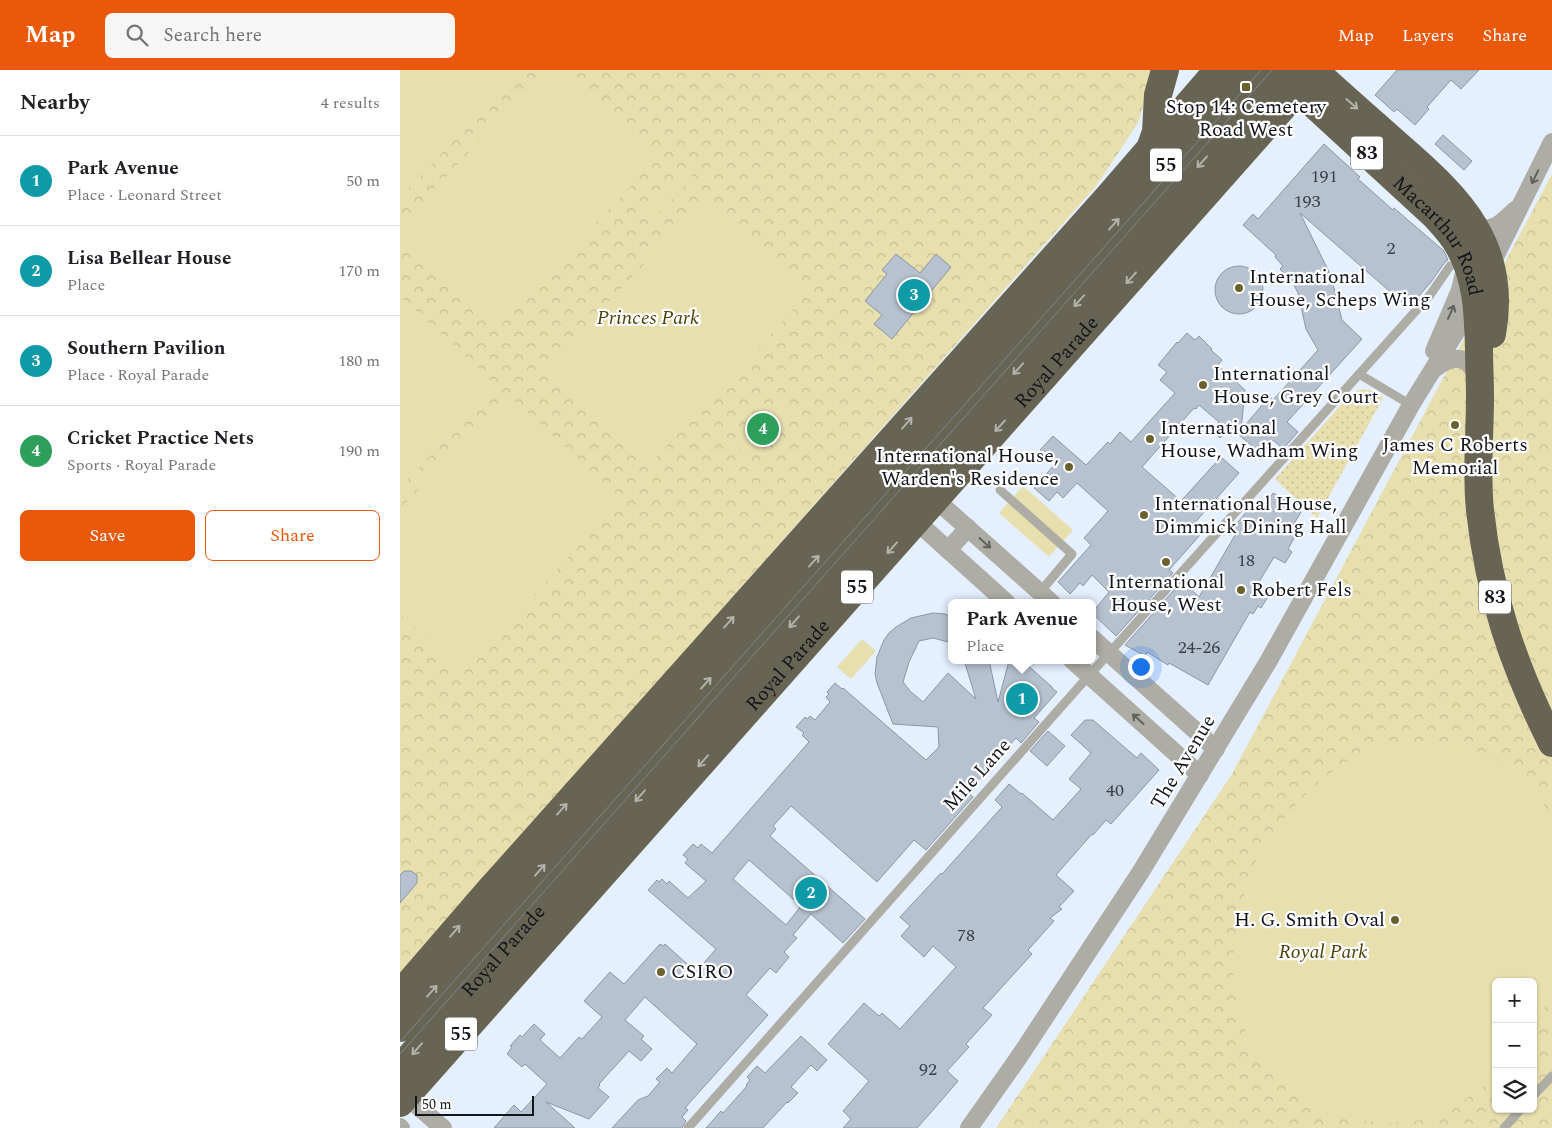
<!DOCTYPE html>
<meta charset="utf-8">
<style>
body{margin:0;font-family:Spectral,serif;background:#f6f6f6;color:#202124}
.controls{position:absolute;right:15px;bottom:15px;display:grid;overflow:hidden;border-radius:8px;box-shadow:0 1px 4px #0004}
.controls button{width:45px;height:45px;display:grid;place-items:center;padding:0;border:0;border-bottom:1px solid #e0e0e0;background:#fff;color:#202124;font:25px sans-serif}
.scale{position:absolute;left:15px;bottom:12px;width:119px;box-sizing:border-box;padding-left:5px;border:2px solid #12161b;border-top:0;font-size:14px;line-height:18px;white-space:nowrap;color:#12161b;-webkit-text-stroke:4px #fff;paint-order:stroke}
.you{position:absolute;left:740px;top:596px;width:18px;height:18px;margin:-12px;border:4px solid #fff;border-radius:50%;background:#1a73e8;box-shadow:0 0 0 8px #1a73e833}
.badge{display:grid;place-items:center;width:32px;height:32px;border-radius:50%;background:#ea580c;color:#fff;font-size:16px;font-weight:700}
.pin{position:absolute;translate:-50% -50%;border:2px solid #fff;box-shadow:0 1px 5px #0006}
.popup{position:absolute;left:548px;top:529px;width:148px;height:65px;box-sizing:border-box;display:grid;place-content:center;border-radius:8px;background:#fff;filter:drop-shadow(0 1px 4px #0005);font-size:16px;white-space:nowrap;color:#757577}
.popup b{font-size:19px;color:#202124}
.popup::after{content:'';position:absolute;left:50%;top:100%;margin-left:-10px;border:10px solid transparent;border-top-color:#fff}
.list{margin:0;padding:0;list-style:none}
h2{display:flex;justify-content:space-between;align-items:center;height:65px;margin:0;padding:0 20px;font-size:21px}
h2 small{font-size:16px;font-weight:400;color:#757577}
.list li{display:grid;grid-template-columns:32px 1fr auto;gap:15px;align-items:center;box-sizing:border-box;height:90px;padding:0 20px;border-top:1px solid #e0e0e0}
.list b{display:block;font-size:19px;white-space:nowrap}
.list p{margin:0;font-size:16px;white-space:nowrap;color:#757577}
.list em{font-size:16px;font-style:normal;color:#757577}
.actions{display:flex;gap:10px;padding:15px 20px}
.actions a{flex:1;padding:11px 0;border:1px solid #ea580c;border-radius:8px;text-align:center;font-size:18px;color:#ea580c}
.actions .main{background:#ea580c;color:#fff}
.icon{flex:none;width:28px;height:28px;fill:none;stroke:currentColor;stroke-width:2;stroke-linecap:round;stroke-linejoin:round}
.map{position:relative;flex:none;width:1152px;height:1058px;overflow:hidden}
header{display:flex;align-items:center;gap:30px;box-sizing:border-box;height:70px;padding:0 25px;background:#ea580c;color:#fff}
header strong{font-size:24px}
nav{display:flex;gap:28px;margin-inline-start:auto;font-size:18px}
.search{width:350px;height:45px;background:#f6f6f6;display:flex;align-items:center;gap:12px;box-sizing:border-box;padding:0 18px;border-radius:8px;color:#757577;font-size:19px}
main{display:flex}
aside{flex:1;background:#fff}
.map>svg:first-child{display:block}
.grass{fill:url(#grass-dots)}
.park{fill:url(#park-crowns);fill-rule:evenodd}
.garden{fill:#e8dfae}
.building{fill:#b7c2d1;stroke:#8c96a5;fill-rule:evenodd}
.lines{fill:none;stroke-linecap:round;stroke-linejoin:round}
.lane{stroke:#aeada5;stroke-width:9}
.street{stroke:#aeada5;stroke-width:18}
.highway{stroke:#676454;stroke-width:28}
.tram{stroke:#7c848e;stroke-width:1}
.oneway{stroke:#b3b2aa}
.oneway2{stroke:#606260}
.poi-dot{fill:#6a612d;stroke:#fff;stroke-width:2}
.labels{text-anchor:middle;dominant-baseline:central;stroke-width:4.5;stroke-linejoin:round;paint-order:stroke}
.number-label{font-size:18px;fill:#3b4148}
.shield{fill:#fff;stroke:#595c5f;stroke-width:1}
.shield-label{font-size:19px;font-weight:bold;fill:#12161b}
.poi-label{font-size:20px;fill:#12161b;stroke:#fff;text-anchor:start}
.street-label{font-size:20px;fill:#12161b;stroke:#fff}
.park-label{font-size:20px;font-style:italic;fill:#4c430a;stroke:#fff}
</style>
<header>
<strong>Map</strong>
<div class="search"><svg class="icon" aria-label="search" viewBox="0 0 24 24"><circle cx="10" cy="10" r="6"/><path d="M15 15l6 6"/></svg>Search here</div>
<nav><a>Map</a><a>Layers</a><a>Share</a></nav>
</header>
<main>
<aside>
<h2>Nearby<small>4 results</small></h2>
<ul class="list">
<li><span class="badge" style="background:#0f9aa8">1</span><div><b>Park Avenue</b><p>Place · Leonard Street</p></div><em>50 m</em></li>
<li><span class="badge" style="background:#0f9aa8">2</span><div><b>Lisa Bellear House</b><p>Place</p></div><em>170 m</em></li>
<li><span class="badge" style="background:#0f9aa8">3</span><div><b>Southern Pavilion</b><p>Place · Royal Parade</p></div><em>180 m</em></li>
<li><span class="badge" style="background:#2e9e5b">4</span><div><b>Cricket Practice Nets</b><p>Sports · Royal Parade</p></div><em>190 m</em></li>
</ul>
<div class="actions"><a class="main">Save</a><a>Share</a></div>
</aside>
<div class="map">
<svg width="1152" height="1058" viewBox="0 0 1152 1058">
<defs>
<pattern id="grass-dots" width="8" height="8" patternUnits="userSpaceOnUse" patternTransform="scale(1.25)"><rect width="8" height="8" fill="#e8dfae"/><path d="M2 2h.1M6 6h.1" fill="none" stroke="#c6bf95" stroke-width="1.8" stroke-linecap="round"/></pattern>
<pattern id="park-crowns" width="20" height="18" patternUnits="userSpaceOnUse" patternTransform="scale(1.25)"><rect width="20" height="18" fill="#e8dfae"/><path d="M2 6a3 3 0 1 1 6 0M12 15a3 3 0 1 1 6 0" fill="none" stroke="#c6bf95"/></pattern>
</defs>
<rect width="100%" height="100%" fill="#e4efff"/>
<!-- grass -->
<path class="grass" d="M962,319L970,320L983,328L917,448L875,409L948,327L952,323Z"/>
<!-- park -->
<g class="park">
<path d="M0,0H755L738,53L697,115L0,903Z"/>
<path d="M1152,104V1058H596L832,704ZM1096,912H1133V1039H1096Z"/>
</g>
<!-- garden -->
<g class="garden">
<path d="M0,0H121L0,127Z"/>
<path d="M146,0H167L259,86L98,258L0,166V156Z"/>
<path d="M288,102L293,107L252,149L246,144Z"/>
<path d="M305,129L408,224L247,397L144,301Z"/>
<path d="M0,226L96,315L0,418Z"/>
<path d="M107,324L222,429L63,602L0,544V440Z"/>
<path d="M376,331L388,342L349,386L337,375Z"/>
<path d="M623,416L673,460L649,487L599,443Z"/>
<path d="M462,569L476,581L451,609L437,597Z"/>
<path d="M1008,671C1075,671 1113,690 1151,745L1152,748V924L1133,959V912H1096V1005C1077,1022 1054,1040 1029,1048C1009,1054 986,1053 966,1051C936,1048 909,1037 887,1018C831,971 824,897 843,830C847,816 851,800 858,787C884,741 922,701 971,679C983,674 996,673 1008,671Z"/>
</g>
<!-- building -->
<g class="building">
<path d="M997,0H1079L1061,19L1051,10L1027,37L1029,39L1015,55L997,39L994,42L975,25Z"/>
<path d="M1043,65L1072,91L1064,100L1035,74Z"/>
<path d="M924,74L960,107L958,109L993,140L994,138L1044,181L1048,190L1045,192L1031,212L1011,235L1005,230L1003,233L900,143L931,206L942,250L962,269L887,352L898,362L883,379L873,370L859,386L850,378L852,376L830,357L820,368L811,360L819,352L799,335L796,339L794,338L742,397L781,431L821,387L839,403L791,457L800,465L769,500L773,503L716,566L692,543L709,522L692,505L683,516L680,513L670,524L658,512L691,475L684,468L708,441L677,413L663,428L657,422L649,431L634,418L655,394L640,380L653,366L686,395L708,372L710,374L720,362L731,372L775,323L760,310L767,302L758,295L777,272L778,273L787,263L795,270L799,266L812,279L811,280L822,290L818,295L845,320L841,360L869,327L873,330L918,280L906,259L898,223L894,215L880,199L883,196L875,187L876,185L843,155L853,144L858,149Z"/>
<path d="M496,184L520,203L536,184L551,197L492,269L474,254L482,245L465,231L487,204L482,200Z"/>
<circle cx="839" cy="220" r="24"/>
<path d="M873,423L894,435L893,437L901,442L892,457L898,461L888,479L892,482L885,493L874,487L856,517L869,525L861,538L858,536L853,544L850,542L808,615L769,593L768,595L747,582L745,586L725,575L782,511L799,527L835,465L830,462L851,436L861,442Z"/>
<path d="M533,543L545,544L552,547V573L533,568L519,571L509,592L503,612L510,621L523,632L548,603L576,629L564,590H589L598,632L609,591L621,597L625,593L652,617V618L657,622L634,648L639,652L621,673L616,668L568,722L573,727L526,780L514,770L477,812L391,736L373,756L376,759L370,766L465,849L443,873L411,844L393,865L397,868L384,882L389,887L376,903L370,898L346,925L368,945L285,1038L288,1040L282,1047L286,1051L282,1058H212L238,1030L248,1026L260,1012L256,1009L267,998L272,1003L297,974L245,927L225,950L244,966L241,969L252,979L241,991L229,981L199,1014L200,1015L198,1018L209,1027L189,1049L146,1032L175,1058H94L114,1035L121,1042L147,1014L125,994L122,997L107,984L112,977L110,976L120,965L122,967L134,954L145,964L140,970L160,988L179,967L182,969L202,947L184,931L210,902L224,914L260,874L264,876L265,874L296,902L316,879L248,820L257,810L259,812L262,809L267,814L269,811L288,828L306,811L285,793L288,789L283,785L293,774L298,778L301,774L312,783L409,672L402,665L404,663L396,657L405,647L407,649L410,646L415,650L430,632L426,627L429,624L427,622L435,613L442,619L443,618L526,690L539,677L538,657L493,654L477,613L475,604L477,587L484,570L489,563L496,557L511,548ZM349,790L401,836L386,855L333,809Z"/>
<path d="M685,650H693L737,688L741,683L759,700L711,754L706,750L693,765L692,764L656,805L674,821L659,837L662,839L650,848L654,851L628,880L632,884L583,938L592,945L566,974L569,977L547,1001L558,1011L534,1039L517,1058H443L451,1049L443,1041L469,1011L428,974L464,933L479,946L482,943L500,959L556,897L533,876L524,887L513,877L501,866L510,856L500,847L541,803L542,804L602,737L595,730L609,714L621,724L622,723L653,750L681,719L669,709L691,683L671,665Z"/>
<path d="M648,661L665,676L647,696L630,681Z"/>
<path d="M4,801H11L17,805V813L0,833V805Z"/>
<path d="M401,966L427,990L417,1001L411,995L391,1017L398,1023L388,1033L387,1032L363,1058H306L321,1041L323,1043L347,1016L346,1015L350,1010L347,1007L357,996L365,1003Z"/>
</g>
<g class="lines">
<!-- lane -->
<g class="lane">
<path d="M959,304L1011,335"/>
<path d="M600,420L672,484L640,522"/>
<path d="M1133,1026L1152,1006"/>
<path d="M288,1058L677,619L1030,225L1050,196"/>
<path d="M1104,1058L1121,1039"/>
</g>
<!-- street -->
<g class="street">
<path d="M1075,158C1096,161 1101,153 1115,140"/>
<path d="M1091,195L1152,72"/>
<path d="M1034,281L1060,220L1065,198"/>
<path d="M1034,299C1054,284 1069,284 1078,310"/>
<path d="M535,429L652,533"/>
<path d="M516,451L607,533"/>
<path d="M548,480L568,458"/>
<path d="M692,568L816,679"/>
<path d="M672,590L800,705"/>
<path d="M6,1026L43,1058"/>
<path d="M0,1057L1,1058"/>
<path d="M569,1058L619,987L740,803L868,592L1011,335L1056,262L1075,226"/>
</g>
<!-- highway -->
<g class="highway">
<path d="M914,0C942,26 971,51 999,76C1060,129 1108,176 1092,264"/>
<path id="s1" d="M886,9L1035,146C1043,155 1052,164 1058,175C1077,207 1078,242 1079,278C1079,294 1080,310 1080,327C1080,364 1076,402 1080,440C1089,525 1114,597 1152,673"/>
<path d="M751,76L756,62L758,25L765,0"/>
<path d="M0,924L89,821L709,126L818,0"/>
<path d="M0,958L851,0"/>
<path id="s2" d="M0,998L884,0"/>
<path id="s3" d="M0,1033L915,1"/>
</g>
<!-- tram -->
<g class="tram">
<path d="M0,972L861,0"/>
<path d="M0,984L872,0"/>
</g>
</g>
<!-- one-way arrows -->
<defs><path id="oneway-shaft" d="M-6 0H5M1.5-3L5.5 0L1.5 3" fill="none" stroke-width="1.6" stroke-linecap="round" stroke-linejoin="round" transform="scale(1.25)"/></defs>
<g class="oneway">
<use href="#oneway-shaft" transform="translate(952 34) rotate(41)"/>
<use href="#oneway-shaft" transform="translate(802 92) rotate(132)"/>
<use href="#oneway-shaft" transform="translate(714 154) rotate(-48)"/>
<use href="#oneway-shaft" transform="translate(731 208) rotate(132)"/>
<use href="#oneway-shaft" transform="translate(679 231) rotate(132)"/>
<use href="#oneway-shaft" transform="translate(618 299) rotate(132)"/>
<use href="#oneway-shaft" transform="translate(507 353) rotate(-49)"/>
<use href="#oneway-shaft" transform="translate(600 356) rotate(132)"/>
<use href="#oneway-shaft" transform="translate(492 478) rotate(132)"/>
<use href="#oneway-shaft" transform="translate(414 491) rotate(-48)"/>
<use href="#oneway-shaft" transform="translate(329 552) rotate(-48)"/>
<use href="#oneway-shaft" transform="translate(394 552) rotate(131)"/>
<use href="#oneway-shaft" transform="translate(306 613) rotate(-48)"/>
<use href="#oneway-shaft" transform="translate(303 691) rotate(131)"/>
<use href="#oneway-shaft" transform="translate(240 726) rotate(131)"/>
<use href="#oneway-shaft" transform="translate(162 739) rotate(-48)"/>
<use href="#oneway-shaft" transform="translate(140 800) rotate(-48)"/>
<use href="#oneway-shaft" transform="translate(55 861) rotate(-49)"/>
<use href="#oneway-shaft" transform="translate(32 921) rotate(-48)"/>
<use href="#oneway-shaft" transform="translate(17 979) rotate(131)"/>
</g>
<g class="oneway2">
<use href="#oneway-shaft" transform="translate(1135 107) rotate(116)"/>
<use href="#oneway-shaft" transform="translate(1051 242) rotate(-66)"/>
<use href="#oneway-shaft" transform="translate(585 473) rotate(42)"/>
<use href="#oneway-shaft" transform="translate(738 649) rotate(-138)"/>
</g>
<!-- markers -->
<g class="poi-dot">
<rect x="841" y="12" width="10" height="10" rx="2.5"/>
<circle cx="839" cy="218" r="5"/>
<circle cx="803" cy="315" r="5"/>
<circle cx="1055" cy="355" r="5"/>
<circle cx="750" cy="369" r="5"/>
<circle cx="669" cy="397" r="5"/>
<circle cx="744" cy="445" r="5"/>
<circle cx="766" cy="492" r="5"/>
<circle cx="841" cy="520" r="5"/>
<circle cx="995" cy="850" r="5"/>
<circle cx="261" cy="902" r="5"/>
</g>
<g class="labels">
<!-- number labels -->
<g class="number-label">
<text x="924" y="106">191</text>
<text x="907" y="131">193</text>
<text x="991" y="178">2</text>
<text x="846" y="490">18</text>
<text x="799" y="577">24-26</text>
<text x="715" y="720">40</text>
<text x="566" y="865">78</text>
<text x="528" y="999">92</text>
</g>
<!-- shield labels -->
<g class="shield">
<rect x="951" y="66.5" width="32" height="33" rx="4"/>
<rect x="750" y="78.5" width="32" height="33" rx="4"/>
<rect x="441" y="500.5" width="32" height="33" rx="4"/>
<rect x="1079" y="510.5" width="32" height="33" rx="4"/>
<rect x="45" y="947.5" width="32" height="33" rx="4"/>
</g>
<g class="shield-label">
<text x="967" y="83">83</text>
<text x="766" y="95">55</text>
<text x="457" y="517">55</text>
<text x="1095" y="527">83</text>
<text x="61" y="964">55</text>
</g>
<!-- poi labels -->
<g class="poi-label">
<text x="846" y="37" text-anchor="middle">Stop 14: Cemetery<tspan x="846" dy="23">Road West</tspan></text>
<text x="849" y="207">International<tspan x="849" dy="23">House, Scheps Wing</tspan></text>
<text x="813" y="304">International<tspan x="813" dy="23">House, Grey Court</tspan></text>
<text x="760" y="358">International<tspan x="760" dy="23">House, Wadham Wing</tspan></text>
<text x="1055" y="375" text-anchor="middle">James C Roberts<tspan x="1055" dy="23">Memorial</tspan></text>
<text x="659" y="386" text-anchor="end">International House,<tspan x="659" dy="23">Warden's Residence</tspan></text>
<text x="754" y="434">International House,<tspan x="754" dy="23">Dimmick Dining Hall</tspan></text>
<text x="766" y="512" text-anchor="middle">International<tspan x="766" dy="23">House, West</tspan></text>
<text x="851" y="520">Robert Fels</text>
<text x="985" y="850" text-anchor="end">H. G. Smith Oval</text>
<text x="271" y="902">CSIRO</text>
</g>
<!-- street labels -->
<g class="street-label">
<text stroke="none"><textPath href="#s1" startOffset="221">Macarthur Road</textPath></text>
<text stroke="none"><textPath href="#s3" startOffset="990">Royal Parade</textPath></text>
<text stroke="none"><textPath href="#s3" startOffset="585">Royal Parade</textPath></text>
<text transform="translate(783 692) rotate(-59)">The Avenue</text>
<text transform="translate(577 705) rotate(-48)">Mile Lane</text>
<text stroke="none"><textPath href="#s2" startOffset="156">Royal Parade</textPath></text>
</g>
<!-- park labels -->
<g class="park-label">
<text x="248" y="248">Princes Park</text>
<text x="923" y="882">Royal Park</text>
</g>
</g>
</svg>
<div class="controls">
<button>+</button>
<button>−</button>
<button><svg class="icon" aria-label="layers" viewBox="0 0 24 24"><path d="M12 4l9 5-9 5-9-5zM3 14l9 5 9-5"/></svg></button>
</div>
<div class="scale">50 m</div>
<div class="you"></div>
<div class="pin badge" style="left:622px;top:629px;background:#0f9aa8">1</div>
<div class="popup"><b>Park Avenue</b>Place</div>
<div class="pin badge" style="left:411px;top:823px;background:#0f9aa8">2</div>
<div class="pin badge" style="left:514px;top:225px;background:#0f9aa8">3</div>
<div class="pin badge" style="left:363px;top:359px;background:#2e9e5b">4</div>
</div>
</main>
